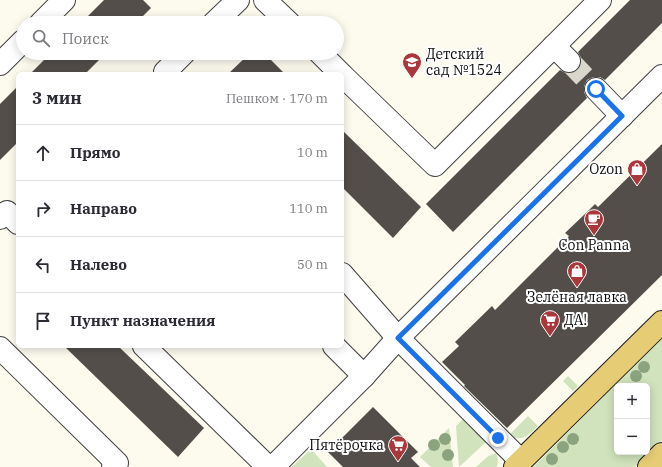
<!DOCTYPE html>
<html lang="ru">
<meta charset="utf-8">
<style>
body{margin:0;font-family:"IBM Plex Serif",serif;background:#f7f7f7;color:#2b2b33}
.controls{position:absolute;right:12px;bottom:12px;display:grid;overflow:hidden;border-radius:6px;box-shadow:0 2px 10px #0003}
.controls button{width:36px;height:36px;display:grid;place-items:center;padding:0;border:0;border-bottom:1px solid #e1e1e2;background:#fff;color:#2b2b33;font:20px sans-serif}
.stop{position:absolute;width:12px;height:12px;margin:-9px;border:3px solid #1a73e8;border-radius:50%;background:#fff}
.stop.end{background:#1a73e8;border-color:#fff;box-shadow:0 1px 4px #0008}
.list{margin:0;padding:0;list-style:none}
h2{display:flex;justify-content:space-between;align-items:center;height:52px;margin:0;padding:0 16px;font-size:17px}
h2 small{font-size:13px;font-weight:400;color:#7c7c81}
.list li{display:grid;grid-template-columns:26px 1fr auto;gap:12px;align-items:center;box-sizing:border-box;height:56px;padding:0 16px;border-top:1px solid #e1e1e2}
.list b{display:block;font-size:15px;white-space:nowrap}
.list em{font-size:13px;font-style:normal;color:#7c7c81}
.icon{flex:none;width:22px;height:22px;fill:none;stroke:currentColor;stroke-width:2;stroke-linecap:round;stroke-linejoin:round}
.map{position:relative;flex:none;width:662px;height:467px;overflow:hidden}
.search{position:absolute;background:#fff;box-shadow:0 2px 10px #0003;left:16px;top:16px;width:328px;height:44px;display:flex;align-items:center;gap:10px;box-sizing:border-box;padding:0 14px;border-radius:22px;color:#7c7c81;font-size:15px}
.panel{position:absolute;background:#fff;box-shadow:0 2px 10px #0003;left:16px;top:72px;width:328px;height:276px;border-radius:6px}
.map>svg:first-child{display:block}
.green{fill:#d0e3bc;fill-rule:evenodd}
.building{fill:#534e4a}
.lines{fill:none;stroke-linecap:round;stroke-linejoin:round}
.minor-tunnel{stroke:#d9d6cc;stroke-width:22;stroke-dasharray:22 11;stroke-linecap:butt}
.minor-casing{stroke:#3f3f3f;stroke-width:24}
.major-casing{stroke:#1d1d1d;stroke-width:24}
.minor{stroke:#fff;stroke-width:22}
.major{stroke:#e6cc75;stroke-width:22}
.tree{fill:#8ca380}
.route{stroke:#1a73e8;stroke-width:5}
.labels{text-anchor:middle;dominant-baseline:central;stroke-width:4;stroke-linejoin:round;paint-order:stroke}
.poi-label{font-size:14px;fill:#0c0c0c;stroke:#fff;text-anchor:start}
</style>
<div class="map">
<svg width="662" height="467" viewBox="0 0 662 467">
<rect width="100%" height="100%" fill="#fdfaee"/>
<!-- green -->
<g class="green">
<path d="M662,339V440L635,467H533ZM617,386H647V452H617Z"/>
<path d="M568,376L578,386L573,391L563,381Z"/>
<path d="M528,416L538,426C529,435 521,443 509,435Z"/>
<path d="M463,419L486,442L459,467L456,426Z"/>
<path d="M449,428L453,467H431L420,457Z"/>
<path d="M311,449L327,467H292Z"/>
<path d="M496,453L498,460L497,467H476L487,457Z"/>
</g>
<!-- building -->
<g class="building">
<path d="M104,0H143L151,8L136,23H81Z"/>
<path d="M630,0H662V23L605,80L600,77H593L587,80L584,86V92L587,98L453,232L426,204L560,70L566,73H572L578,70L581,64V58L578,52Z"/>
<path d="M51,53H106L85,74H30Z"/>
<path d="M250,53H264L285,74H228Z"/>
<path d="M18,86V142L0,160V104Z"/>
<path d="M342,130L421,207L393,238L342,187Z"/>
<path d="M662,144V275L507,428L464,386L465,385L442,362L459,346L455,342L492,306L495,310L569,236L565,233L586,213L595,204L598,207Z"/>
<path d="M64,346H118L204,428L178,457Z"/>
<path d="M373,407L418,452L411,458L420,467H343L328,452Z"/>
</g>
<g class="lines">
<!-- minor-tunnel -->
<path class="minor-tunnel" d="M569,61L596,89"/>
<!-- minor casing -->
<g class="minor-casing">
<g id="minor">
<path d="M265,0L289,23"/>
<path d="M41,23L64,0"/>
<path d="M214,23L238,0"/>
<path d="M554,46L569,61"/>
<path d="M320,53L341,74"/>
<path d="M0,64L23,41"/>
<path d="M165,72L184,53"/>
<path d="M342,75L435,165L600,0"/>
<path d="M596,89L622,116"/>
<path d="M0,218L7,212L18,223"/>
<path d="M342,274L398,338L521,461"/>
<path d="M144,346L268,467"/>
<path d="M334,346L364,376"/>
<path d="M0,348L117,463L113,467"/>
<path d="M273,467L364,376L398,338L662,76"/>
</g>
</g>
<!-- major casing -->
<g class="major-casing">
<g id="major">
<path d="M515,467L662,322"/>
<path d="M649,467L662,454"/>
</g>
</g>
<!-- minor -->
<use href="#minor" class="minor"/>
<!-- major -->
<use href="#major" class="major"/>
</g>
<!-- trees -->
<g class="tree">
<circle cx="644" cy="367" r="6"/>
<circle cx="636" cy="376" r="6"/>
<circle cx="445" cy="439" r="6"/>
<circle cx="573" cy="439" r="6"/>
<circle cx="434" cy="445" r="6"/>
<circle cx="563" cy="447" r="6"/>
<circle cx="448" cy="455" r="6"/>
<circle cx="552" cy="459" r="6"/>
</g>
<g class="lines">
<!-- route -->
<path class="route" d="M498,438L398,338L622,116L596,89"/>
</g>
<!-- icons -->
<defs>
<g id="school-pin" transform="scale(1)"><path d="M0 17L-7.5 6A9.5 9.5 0 1 1 7.5 6Z" fill="#a9373b" stroke="#fff"/><path d="M0-5L7-2L0 1L-7-2ZM-4 1L0 2.5L4 1V4Q0 6-4 4Z" fill="#fff"/></g>
<g id="shop-pin" transform="scale(1)"><path d="M0 17L-7.5 6A9.5 9.5 0 1 1 7.5 6Z" fill="#a9373b" stroke="#fff"/><path d="M-5-2.5h2.3a2.7 3.5 0 0 1 5.4 0H5L5.5 6h-11ZM-1.5-2.5h3a1.5 2.3 0 0 0-3 0Z" fill="#fff"/></g>
<g id="cafe-pin" transform="scale(1)"><path d="M0 17L-7.5 6A9.5 9.5 0 1 1 7.5 6Z" fill="#a9373b" stroke="#fff"/><path d="M-5.5-4.5H6V0H3Q3 3.5 0 3.5H-2.5Q-5.5 3.5-5.5 0ZM3-3.2v2h1.7v-2ZM-6 4.5H4V6H-6Z" fill="#fff"/></g>
<g id="supermarket-pin" transform="scale(1)"><path d="M0 17L-7.5 6A9.5 9.5 0 1 1 7.5 6Z" fill="#a9373b" stroke="#fff"/><path d="M-6-5.5h2.5l.6 2H6L4.5 2H-2.5L-4.4-4H-6ZM-1.5 3.2a1.3 1.3 0 1 0 .1 0ZM3 3.2a1.3 1.3 0 1 0 .1 0Z" fill="#fff"/></g>
</defs>
<g fill-rule="evenodd">
<use href="#school-pin" x="412" y="62"/>
<use href="#shop-pin" x="637" y="169"/>
<use href="#cafe-pin" x="594" y="219"/>
<use href="#shop-pin" x="577" y="271"/>
<use href="#supermarket-pin" x="550" y="320"/>
<use href="#supermarket-pin" x="398" y="445"/>
</g>
<g class="labels">
<!-- poi labels -->
<g class="poi-label">
<text x="426" y="54">Детский<tspan x="426" dy="16">сад №1524</tspan></text>
<text x="623" y="169" text-anchor="end">Ozon</text>
<text x="594" y="245" text-anchor="middle">Con Panna</text>
<text x="577" y="297" text-anchor="middle">Зелёная лавка</text>
<text x="564" y="320">ДА!</text>
<text x="384" y="445" text-anchor="end">Пятёрочка</text>
</g>
</g>
</svg>
<div class="controls">
<button>+</button>
<button>−</button>
</div>
<div class="stop" style="left:596px;top:89px"></div>
<div class="stop end" style="left:498px;top:438px"></div>
<div class="search"><svg class="icon" aria-label="search" viewBox="0 0 24 24"><circle cx="10" cy="10" r="6"/><path d="M15 15l6 6"/></svg>Поиск</div>
<section class="panel">
<h2>3 мин<small>Пешком · 170 m</small></h2>
<ul class="list">
<li><svg class="icon" aria-label="ahead" viewBox="0 0 24 24"><path d="M12 20V5M6 11l6-6 6 6"/></svg><div><b>Прямо</b></div><em>10 m</em></li>
<li><svg class="icon" aria-label="right" viewBox="0 0 24 24"><path d="M7 20v-9h11M14 6l5 5-5 5"/></svg><div><b>Направо</b></div><em>110 m</em></li>
<li><svg class="icon" aria-label="left" viewBox="0 0 24 24"><path d="M17 20v-9H6M10 6l-5 5 5 5"/></svg><div><b>Налево</b></div><em>50 m</em></li>
<li><svg class="icon" aria-label="arrive" viewBox="0 0 24 24"><path d="M6 21V4h12l-3 4 3 4H6"/></svg><div><b>Пункт назначения</b></div></li>
</ul>
</section>
</div>
